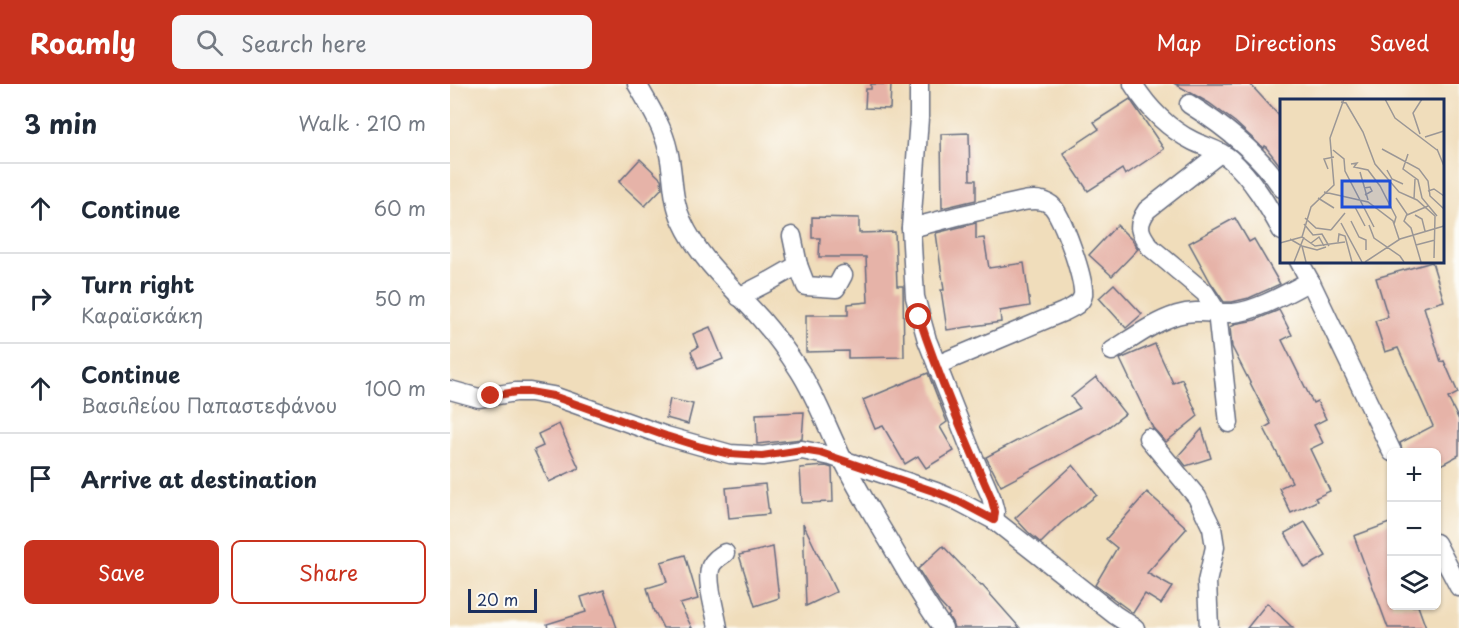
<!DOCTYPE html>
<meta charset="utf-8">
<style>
body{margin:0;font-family:"Playpen Sans",sans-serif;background:#f6f6f7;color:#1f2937}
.controls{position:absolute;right:18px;bottom:18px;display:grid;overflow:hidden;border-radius:9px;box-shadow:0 2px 4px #0004}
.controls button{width:54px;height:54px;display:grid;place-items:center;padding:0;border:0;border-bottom:2px solid #e0e1e3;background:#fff;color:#1f2937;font:30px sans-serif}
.scale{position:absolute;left:18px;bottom:15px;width:69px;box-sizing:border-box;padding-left:6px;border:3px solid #1b2f5e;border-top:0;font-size:16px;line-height:21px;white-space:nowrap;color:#1b2f5e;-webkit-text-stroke:4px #fdfcf7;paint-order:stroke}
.stop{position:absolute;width:18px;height:18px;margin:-14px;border:4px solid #c8321e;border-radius:50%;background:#fff}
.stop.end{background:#c8321e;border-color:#fff;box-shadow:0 2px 6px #0008}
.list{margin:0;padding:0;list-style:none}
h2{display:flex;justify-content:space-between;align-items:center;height:78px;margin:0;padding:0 24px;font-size:26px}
h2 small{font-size:20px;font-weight:400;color:#747a83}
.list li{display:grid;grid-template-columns:39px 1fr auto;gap:18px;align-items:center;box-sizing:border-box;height:90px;padding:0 24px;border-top:2px solid #e0e1e3}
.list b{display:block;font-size:22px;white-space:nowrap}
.list p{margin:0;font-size:20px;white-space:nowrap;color:#747a83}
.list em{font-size:20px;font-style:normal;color:#747a83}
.actions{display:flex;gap:12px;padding:18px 24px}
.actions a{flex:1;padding:14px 0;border:2px solid #c8321e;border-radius:9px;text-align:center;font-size:21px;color:#c8321e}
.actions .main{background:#c8321e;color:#fff}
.icon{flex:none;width:33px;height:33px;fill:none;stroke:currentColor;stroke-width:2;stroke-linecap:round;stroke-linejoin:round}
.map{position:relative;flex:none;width:1009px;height:544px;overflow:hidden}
header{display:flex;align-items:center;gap:36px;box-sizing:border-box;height:84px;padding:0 30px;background:#c8321e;color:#fff}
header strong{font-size:28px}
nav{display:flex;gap:33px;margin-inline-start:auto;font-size:21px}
.search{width:420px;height:54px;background:#f6f6f7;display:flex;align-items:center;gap:15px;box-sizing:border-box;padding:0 21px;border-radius:9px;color:#747a83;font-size:22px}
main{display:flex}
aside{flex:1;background:#fff}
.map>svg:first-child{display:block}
.building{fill:#e6b3a8}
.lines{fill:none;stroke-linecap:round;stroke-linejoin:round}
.street-casing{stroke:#666c7f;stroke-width:21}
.street{stroke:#fff;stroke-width:18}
.route{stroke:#c8321e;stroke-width:8}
.inset-road{fill:none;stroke:#9b9796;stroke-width:1.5}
.view{fill:#1d4ed8;fill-opacity:0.15;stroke:#1d4ed8;stroke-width:3}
.inset-edge{fill:none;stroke:#1b2f5e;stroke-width:3}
</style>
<header>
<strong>Roamly</strong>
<div class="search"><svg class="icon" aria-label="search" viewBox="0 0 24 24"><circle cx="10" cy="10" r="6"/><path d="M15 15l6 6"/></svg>Search here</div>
<nav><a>Map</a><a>Directions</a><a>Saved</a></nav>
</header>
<main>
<aside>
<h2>3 min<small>Walk · 210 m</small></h2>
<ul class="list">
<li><svg class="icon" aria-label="ahead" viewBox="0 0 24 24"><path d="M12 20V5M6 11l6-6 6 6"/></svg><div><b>Continue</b></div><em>60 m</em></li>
<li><svg class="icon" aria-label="right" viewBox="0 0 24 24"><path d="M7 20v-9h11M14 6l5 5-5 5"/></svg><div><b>Turn right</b><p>Καραϊσκάκη</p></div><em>50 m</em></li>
<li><svg class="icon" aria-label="ahead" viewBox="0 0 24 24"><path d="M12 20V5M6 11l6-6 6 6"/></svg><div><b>Continue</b><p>Βασιλείου Παπαστεφάνου</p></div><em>100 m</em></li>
<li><svg class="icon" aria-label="arrive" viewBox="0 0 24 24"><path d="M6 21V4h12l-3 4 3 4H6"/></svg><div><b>Arrive at destination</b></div></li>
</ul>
<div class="actions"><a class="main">Save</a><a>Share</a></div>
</aside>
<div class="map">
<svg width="1009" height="544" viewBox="0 0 1009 544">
<rect width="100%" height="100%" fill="#fdfcf7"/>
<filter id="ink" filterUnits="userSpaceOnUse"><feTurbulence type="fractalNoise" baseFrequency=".0167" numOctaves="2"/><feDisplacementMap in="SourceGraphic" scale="12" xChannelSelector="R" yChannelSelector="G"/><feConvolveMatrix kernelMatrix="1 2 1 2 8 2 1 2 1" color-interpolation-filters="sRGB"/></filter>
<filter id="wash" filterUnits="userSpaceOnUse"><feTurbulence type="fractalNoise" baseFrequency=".008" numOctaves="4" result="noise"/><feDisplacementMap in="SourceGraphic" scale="24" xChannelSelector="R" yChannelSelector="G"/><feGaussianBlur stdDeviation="1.35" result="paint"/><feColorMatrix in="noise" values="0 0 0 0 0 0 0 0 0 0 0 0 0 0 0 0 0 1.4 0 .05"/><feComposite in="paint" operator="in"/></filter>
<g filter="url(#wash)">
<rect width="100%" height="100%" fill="#f0ddbb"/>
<g id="blocks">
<!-- building -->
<g class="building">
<path d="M421,0H441L440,25L415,24L416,5H421Z"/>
<path d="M725,0H800L832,35V84L815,62L813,64L785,38L759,19Z"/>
<path d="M680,15L714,65L675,91L672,85L638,107L613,69L649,45L644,38Z"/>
<path d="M519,49L520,96H526V116L492,124L491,50Z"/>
<path d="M190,75L211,95L212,104L195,122L169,98Z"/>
<path d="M362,133L409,134V149L445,148L447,202H453L454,273L398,274V267L356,268V231H398V220L418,218L416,173H369L370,154H362Z"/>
<path d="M785,134L799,158L804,155L830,200L799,214L782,218H774L761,199L739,159Z"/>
<path d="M526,139V155L534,154L539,184L574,179L580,222L550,227L551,238L497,246L491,206H494L486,149Z"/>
<path d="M667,141L682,156L688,165L662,192L639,171Z"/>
<path d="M982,178L994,217L974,223L991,278L994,277L1008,309L998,314L1009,336V371L987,383V369H953L950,359L983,342L948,264L935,268L925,237L938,233L926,194Z"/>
<path d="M664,200L692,230L676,244L649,214Z"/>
<path d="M829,226L842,251L832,256L863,319L867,317L876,335L864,341L873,359L860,365L880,407L865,414L867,417L841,429L829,404L842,398L814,344L821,340L782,263L780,243L785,241L784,240L805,236Z"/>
<path d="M260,243L273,275L248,285L241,267L248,263L243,250Z"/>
<path d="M705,260L723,299L732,295L748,332L716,358L703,344L670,275Z"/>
<path d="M478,289L497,338L490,343L504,367L476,384L468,372L455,380L433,342L425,345L413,316Z"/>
<path d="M646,293L675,330L649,350L551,402L536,373L630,324L621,313Z"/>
<path d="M220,315L243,320L238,340L216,334Z"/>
<path d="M354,328L352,355L307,360L306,330Z"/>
<path d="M109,340L129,384L99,398L84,366L93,362L88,350Z"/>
<path d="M752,345L761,374L736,382L728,372Z"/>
<path d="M623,381L647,411L611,439L591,459L578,448L565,434Z"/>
<path d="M376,382L382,384L383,418L352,419L350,384Z"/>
<path d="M315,400L319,430L279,434L276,404Z"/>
<path d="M697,408L737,444L697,489L722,503L711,520L695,510L683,529L645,501L667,464L656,455Z"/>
<path d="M855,438L876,472L855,484L835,449Z"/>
<path d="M942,438V522H968L976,544H938L904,452Z"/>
<path d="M353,439L386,508L356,522Z"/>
<path d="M493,462L531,502L532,501L570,544H504L502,538L498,532L500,530L489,518L468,485Z"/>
<path d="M323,463L329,514L305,522L289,471Z"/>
<path d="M235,471L248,515L230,520L242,544H213L205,528H204L197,504L217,498L211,478Z"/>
<path d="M154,506L167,544H98L97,540L136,528L131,513Z"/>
<path d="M817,519L843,544H797Z"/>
</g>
</g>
</g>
<g filter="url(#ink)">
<use href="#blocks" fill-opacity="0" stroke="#666c7f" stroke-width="1.5"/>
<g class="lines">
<!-- street casing -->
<g class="street-casing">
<g id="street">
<path d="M187,0C199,21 213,43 218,66C224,89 221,114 232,137C250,177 283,203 311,235C325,251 338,269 349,286C367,314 378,346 393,376C407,405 424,432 440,459C457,488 473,517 493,544"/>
<path d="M469,0V34L461,144L465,213L477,256L521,367L541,413L545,428L544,436"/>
<path d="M683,0C698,24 717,44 743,57C755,63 770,66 780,75C802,94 818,122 832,147"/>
<path d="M739,20C774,42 809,69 832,104"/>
<path d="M770,69L697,126C686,142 689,148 700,163L755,209L767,228L779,339"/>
<path d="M461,144C494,135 527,127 560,120C570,118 582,114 592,117C595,117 598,119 601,121C612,130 635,196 633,211C631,221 621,224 613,228L487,281"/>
<path d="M342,152L348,181"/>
<path d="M849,177L860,197L942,368"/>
<path d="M289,213L320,197L348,181L356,202L386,204L393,191"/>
<path d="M662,267C683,254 704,238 727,231C748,225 763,230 783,229C807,227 839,208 860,197"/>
<path d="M0,306L29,314L66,308H80L103,312L216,352L280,370L313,372L352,366L381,372L486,408L508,417L544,436L665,531L685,544"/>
<path d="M698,354L747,413L762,444L765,463L757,498L759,544"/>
<path d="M986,459L1009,503"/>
<path d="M268,544C266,529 255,496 261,482C264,476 269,473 275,469"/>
</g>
</g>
<!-- street -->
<use href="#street" class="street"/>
</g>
</g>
<g class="lines" filter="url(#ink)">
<!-- route -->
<path class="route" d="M41,312L66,308H80L103,312L216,352L251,363L280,370L312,372L352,366L371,369L486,408L508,417L544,436L545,428L541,413C515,354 489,294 469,233"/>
</g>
<!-- overview -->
<g transform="translate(830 15)">
<rect width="164" height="164" fill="#f0ddbb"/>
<path class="inset-road" d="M105,0L115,19L157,51M61,3L66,4L83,33L95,65L119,93L137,101L155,117M140,35L133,14L142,0M145,38L164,32M102,50L139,70L148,82L150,97L164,110M157,50L164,67M53,51L64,60L65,72L94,128M128,55L123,70L138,81L142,99L157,117M71,65L77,64L74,68L88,71L100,87L116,118L114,125M48,70L44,60L54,58M107,71L112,80L123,85M80,73L88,101M84,89L90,88L92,92L85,96M148,92L154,90L164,97M44,93L88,103L113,122L119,140M38,99L54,109M116,99L127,115L124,122L131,129L141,163M134,100L135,80M75,108L85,127M127,116L148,107M135,116L142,120L145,132M25,119L36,129L51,131M71,122L79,138L86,141V151M61,124L82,163M24,125L33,136L42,135L49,147M89,126L94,139L120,157L124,163M51,131L65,114M22,138L31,108L54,86L50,39L64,0M22,138L35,147L65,143M10,140L22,147L26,163M58,143L59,135L65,137L72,163M0,144L22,138M31,144L39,138L44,147M136,146L155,141M22,147L37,151L46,148M154,159L155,117M14,163L24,138M85,163L120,140L164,127"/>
<path class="view" d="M62,82H110V108H62Z"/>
<rect width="164" height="164" class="inset-edge"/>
</g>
</svg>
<div class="controls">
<button>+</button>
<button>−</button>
<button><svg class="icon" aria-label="layers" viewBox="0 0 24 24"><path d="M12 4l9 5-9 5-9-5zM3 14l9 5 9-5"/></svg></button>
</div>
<div class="scale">20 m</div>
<div class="stop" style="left:469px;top:233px"></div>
<div class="stop end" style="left:41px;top:312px"></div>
</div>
</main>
